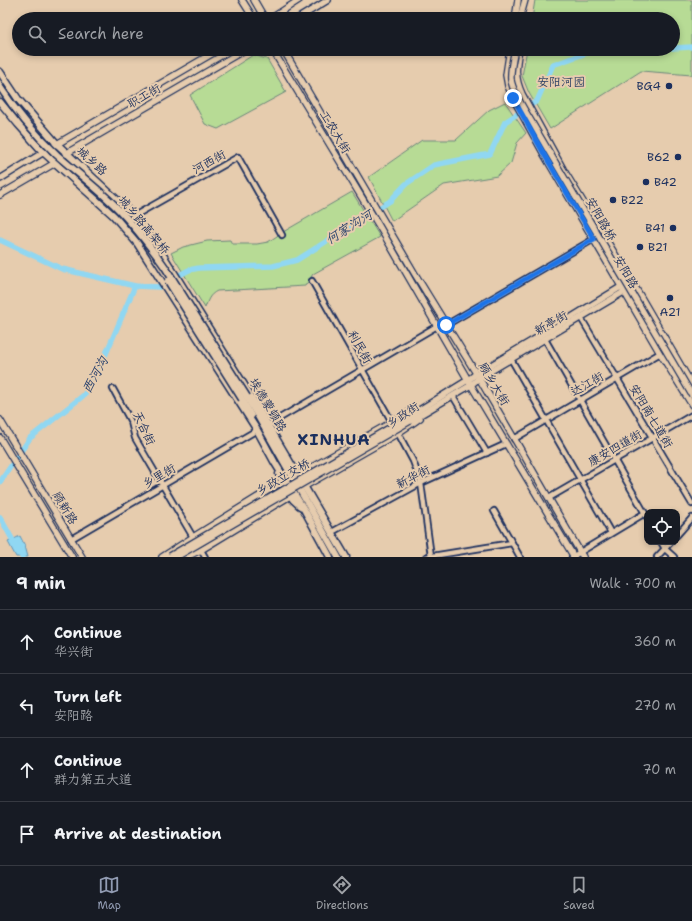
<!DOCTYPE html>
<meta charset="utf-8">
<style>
body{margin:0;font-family:"Shantell Sans","LXGW WenKai TC",sans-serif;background:#242831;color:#f1f3f6}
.controls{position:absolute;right:12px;bottom:12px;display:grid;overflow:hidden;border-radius:8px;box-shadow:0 2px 6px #0003}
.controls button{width:36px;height:36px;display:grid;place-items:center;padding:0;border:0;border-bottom:1px solid #363941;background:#171b24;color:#f1f3f6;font:20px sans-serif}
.stop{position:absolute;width:12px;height:12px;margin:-9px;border:3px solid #1a73e8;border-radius:50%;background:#fff}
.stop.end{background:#1a73e8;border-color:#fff;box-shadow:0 1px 4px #0008}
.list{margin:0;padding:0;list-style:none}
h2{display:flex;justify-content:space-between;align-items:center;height:52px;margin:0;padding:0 16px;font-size:17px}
h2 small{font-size:13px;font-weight:400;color:#9ea1a6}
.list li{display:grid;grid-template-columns:26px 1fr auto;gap:12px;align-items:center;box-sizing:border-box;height:64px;padding:0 16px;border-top:1px solid #363941}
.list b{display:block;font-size:15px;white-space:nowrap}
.list p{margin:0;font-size:13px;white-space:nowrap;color:#9ea1a6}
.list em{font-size:13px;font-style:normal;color:#9ea1a6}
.icon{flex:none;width:22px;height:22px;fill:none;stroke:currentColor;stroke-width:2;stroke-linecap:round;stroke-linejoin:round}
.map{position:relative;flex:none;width:692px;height:557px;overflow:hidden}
.search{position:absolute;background:#171b24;box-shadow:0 2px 6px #0003;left:12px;right:12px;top:12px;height:44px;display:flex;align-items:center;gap:10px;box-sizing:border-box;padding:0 14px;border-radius:22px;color:#9ea1a6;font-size:15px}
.sheet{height:308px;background:#171b24}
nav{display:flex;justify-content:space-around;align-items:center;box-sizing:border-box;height:56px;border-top:1px solid #363941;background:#171b24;font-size:11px;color:#9ea1a6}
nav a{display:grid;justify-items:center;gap:2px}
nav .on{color:#919bb2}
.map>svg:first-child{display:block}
.green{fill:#b7db95;stroke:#69857a}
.water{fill:#90d7f2;stroke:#6194b7}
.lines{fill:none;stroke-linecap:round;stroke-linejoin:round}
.river{stroke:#90d7f2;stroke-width:5.5}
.minor-casing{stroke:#1b2f5e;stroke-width:8}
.major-casing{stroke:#1b2f5e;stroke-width:8}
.highway-casing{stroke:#1b2f5e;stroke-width:9}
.minor{stroke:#e6ccae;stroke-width:4.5}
.major{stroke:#e6ccae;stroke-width:5.5}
.highway{stroke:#e6ccae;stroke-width:6}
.major-bridge-casing{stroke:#1b2f5e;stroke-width:8;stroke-linecap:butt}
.highway-bridge-casing{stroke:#1b2f5e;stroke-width:9;stroke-linecap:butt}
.major-bridge{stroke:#e6ccae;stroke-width:5.5}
.highway-bridge{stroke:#e6ccae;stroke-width:6}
.route{stroke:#1a73e8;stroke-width:5}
.poi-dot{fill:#1b2f5e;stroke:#e6ccae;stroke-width:1.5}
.labels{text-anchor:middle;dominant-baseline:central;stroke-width:4;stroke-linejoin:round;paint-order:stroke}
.park-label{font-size:12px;fill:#2b4064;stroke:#e6ccae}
.poi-label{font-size:12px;fill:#1b2f5e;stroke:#e6ccae;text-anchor:end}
.street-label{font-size:12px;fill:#1b2f5e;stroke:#e6ccae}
.water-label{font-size:13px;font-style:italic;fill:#27406d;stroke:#e6ccae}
.district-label{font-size:16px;font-weight:bold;letter-spacing:1px;fill:#1b2f5e;stroke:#e6ccae}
</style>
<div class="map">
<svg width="692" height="557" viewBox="0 0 692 557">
<rect width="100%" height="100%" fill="#e6ccae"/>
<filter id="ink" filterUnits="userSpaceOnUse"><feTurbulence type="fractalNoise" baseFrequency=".025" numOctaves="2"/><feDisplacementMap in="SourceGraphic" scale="8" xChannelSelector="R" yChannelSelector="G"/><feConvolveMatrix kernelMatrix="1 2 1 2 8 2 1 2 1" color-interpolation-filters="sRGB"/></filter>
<g filter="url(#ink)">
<!-- green -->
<g class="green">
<path d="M535,0H692V75L641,71L550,129L529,93L522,76L527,49H673V19H532Z"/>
<path d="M253,55L267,59L286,92L218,129L205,124L190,95Z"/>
<path d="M505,102L526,133L517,143L511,163L497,176L444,185L392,221L369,177L422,140H456L489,110Z"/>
<path d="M352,192L380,237L313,274L305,286L217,291C209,295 208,300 205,308L171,253L183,247L207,241L230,240L232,244H257L268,242L283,232Z"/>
</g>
<!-- water -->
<path class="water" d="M20,536L25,546L28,557H16L8,542Z"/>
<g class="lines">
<!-- river -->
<g class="river">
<path d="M673,48L692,47"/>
<path d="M0,240L62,269L135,286L159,287L166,283"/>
<path d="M174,278L189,270L199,268L273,266L297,260L390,201L406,184L434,165L490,154L505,122L537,101L553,65L592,51L647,49"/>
<path d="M0,482L30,438L84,395L99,370L135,286"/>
<path d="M0,517L22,557"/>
</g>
<!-- minor casing -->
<g class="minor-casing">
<g id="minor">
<path d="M134,216L238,157L282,235"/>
<path d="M312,281L392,422"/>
<path d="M581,318L692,504"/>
<path d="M446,325L594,239"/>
<path d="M545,339L647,517"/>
<path d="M511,359L611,533"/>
<path d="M113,389L131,422L135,438L193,537"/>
<path d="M453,396L487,453"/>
<path d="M268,425L437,326"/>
<path d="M398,433L413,461L421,483L431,556"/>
<path d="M514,439L662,352"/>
<path d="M549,498L692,415"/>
<path d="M494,511L520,557"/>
<path d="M332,532L421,483L506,444"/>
<path d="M677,535L692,518"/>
<path d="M71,539L257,430"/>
<path d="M661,542L665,549L674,557"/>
<path d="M201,550L205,557"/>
<path d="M426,557L512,543"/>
<path d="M572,557L645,513"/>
<path d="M657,557L671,542"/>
</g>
</g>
<!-- major casing -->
<g class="major-casing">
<g id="major">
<path d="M242,0L254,19"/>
<path d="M254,0L265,19"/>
<path d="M270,19L299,0"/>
<path d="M297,19L328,0"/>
<path d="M515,19L518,0"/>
<path d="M520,19L522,11L525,0"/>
<path d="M272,49L379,226L468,380L574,557"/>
<path d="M283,49L415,274L479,378L583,557"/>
<path d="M510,49L506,75L508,86L513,98L545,156L660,353L692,405"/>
<path d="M519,49C516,66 514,77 522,94L563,169L635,287L692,385"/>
<path d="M0,179L57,144L220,49"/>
<path d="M0,195L55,163L67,153L246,49"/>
<path d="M408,417L468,380L476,374L562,323L624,285"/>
<path d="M0,420L82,557"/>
<path d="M410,421L471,385L479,378L627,290"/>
<path d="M0,438L72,557"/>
<path d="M298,475L410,412"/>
<path d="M305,486L398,433L413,423L420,418"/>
<path d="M162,557L193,537L282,482"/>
<path d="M186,557L201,550L290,496"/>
</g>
</g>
<!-- highway casing -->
<g class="highway-casing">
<g id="highway">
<path d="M0,72L18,99L57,144L115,198L134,216L156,244L251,396L346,557"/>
<path d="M0,102L18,124L43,152L114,216L137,243L257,430L275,463L305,511L330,557"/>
<path d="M247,397L338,557"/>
<path d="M242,399L251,416"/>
<path d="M279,474C283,486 290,498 300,506"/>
</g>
</g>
<!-- minor -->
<use href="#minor" class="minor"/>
<!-- major -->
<use href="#major" class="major"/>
<!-- highway -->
<use href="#highway" class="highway"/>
<!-- major-bridge casing -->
<g class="major-bridge-casing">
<g id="major-bridge">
<path d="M515,49C513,59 510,70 511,80C513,94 528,115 535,128L692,395"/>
<path d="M170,556L408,417"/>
<path d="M176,557L410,421"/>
</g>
</g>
<!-- highway-bridge casing -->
<g class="highway-bridge-casing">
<g id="highway-bridge">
<path d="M0,87C16,112 36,135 57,155C74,170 92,184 108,199C130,219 148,243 165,267L247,397"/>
<path d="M168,281L242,399"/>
</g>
</g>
<!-- major-bridge -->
<use href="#major-bridge" class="major-bridge"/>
<!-- highway-bridge -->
<use href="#highway-bridge" class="highway-bridge"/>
</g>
</g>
<g class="lines" filter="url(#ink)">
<!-- route -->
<path class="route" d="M446,325L594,239L545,156L513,98"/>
</g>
<!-- markers -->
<g class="poi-dot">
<circle cx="669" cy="86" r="4"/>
<circle cx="678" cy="157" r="4"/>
<circle cx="646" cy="182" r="4"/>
<circle cx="613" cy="200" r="4"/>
<circle cx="673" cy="228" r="4"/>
<circle cx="640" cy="247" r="4"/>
<circle cx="670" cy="298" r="4"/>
</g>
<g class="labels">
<!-- park labels -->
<g class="park-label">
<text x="561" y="82">安阳河园</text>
</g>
<!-- poi labels -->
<g class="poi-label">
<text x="661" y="86">BG4</text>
<text x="670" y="157">B62</text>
<text x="654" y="182" text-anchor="start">B42</text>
<text x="621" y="200" text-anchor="start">B22</text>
<text x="665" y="228">B41</text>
<text x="648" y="247" text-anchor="start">B21</text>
<text x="670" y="312" text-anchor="middle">A21</text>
</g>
<!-- street labels -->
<g class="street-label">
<text transform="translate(144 96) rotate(-30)">职工街</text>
<text transform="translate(335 132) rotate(59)">工农大街</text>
<text transform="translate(92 161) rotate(43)">城乡路</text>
<text transform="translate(209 162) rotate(-29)">河西街</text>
<text transform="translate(601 219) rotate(60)">安阳路桥</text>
<text transform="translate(144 225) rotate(50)">城乡路高架桥</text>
<text transform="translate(626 272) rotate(60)">安阳路</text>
<text transform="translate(551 323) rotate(-30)">新亭街</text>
<text transform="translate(360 347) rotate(60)">利民街</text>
<text transform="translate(494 384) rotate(59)">顾乡大街</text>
<text transform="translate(587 384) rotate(-30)">达江街</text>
<text transform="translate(268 405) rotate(59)">埃德蒙顿路</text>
<text transform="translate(403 415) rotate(-34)">乡政街</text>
<text transform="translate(651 416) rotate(59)">安阳南七道街</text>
<text transform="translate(144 428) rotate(65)">天合街</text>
<text transform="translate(615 448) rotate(-30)">康安四道街</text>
<text transform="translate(159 476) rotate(-30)">乡里街</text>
<text transform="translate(283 477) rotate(-30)">乡政立交桥</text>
<text transform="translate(413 477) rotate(-27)">新华街</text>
<text transform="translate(65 508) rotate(58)">顾新路</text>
</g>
<!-- water labels -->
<g class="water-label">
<text transform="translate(349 227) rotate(-32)">何家沟河</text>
<text transform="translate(95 375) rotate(-61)">西河沟</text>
</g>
<!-- district labels -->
<g class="district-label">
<text x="334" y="439">XINHUA</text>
</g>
</g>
</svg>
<div class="controls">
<button><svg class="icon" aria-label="locate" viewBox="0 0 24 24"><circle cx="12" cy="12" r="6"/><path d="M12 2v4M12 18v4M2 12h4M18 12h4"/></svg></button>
</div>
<div class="stop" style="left:446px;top:325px"></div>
<div class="stop end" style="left:513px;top:98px"></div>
<div class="search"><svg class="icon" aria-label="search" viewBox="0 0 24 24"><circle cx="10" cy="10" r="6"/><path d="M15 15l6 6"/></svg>Search here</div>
</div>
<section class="sheet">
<h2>9 min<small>Walk · 700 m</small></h2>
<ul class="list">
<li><svg class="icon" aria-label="ahead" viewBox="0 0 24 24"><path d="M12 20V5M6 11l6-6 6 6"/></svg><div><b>Continue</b><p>华兴街</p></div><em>360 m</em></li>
<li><svg class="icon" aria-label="left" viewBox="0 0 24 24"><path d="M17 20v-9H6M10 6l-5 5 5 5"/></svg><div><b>Turn left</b><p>安阳路</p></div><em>270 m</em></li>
<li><svg class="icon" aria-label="ahead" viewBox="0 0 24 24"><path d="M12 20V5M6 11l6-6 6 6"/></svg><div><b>Continue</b><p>群力第五大道</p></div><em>70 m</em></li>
<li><svg class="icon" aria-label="arrive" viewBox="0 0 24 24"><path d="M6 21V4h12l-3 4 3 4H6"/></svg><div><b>Arrive at destination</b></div></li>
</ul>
</section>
<nav>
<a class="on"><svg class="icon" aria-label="map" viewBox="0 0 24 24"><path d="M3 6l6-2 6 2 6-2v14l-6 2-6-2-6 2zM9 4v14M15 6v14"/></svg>Map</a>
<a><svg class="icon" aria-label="directions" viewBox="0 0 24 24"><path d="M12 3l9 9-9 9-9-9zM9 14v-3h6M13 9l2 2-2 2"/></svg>Directions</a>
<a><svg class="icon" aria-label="saved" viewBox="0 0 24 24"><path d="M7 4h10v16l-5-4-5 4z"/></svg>Saved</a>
</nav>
